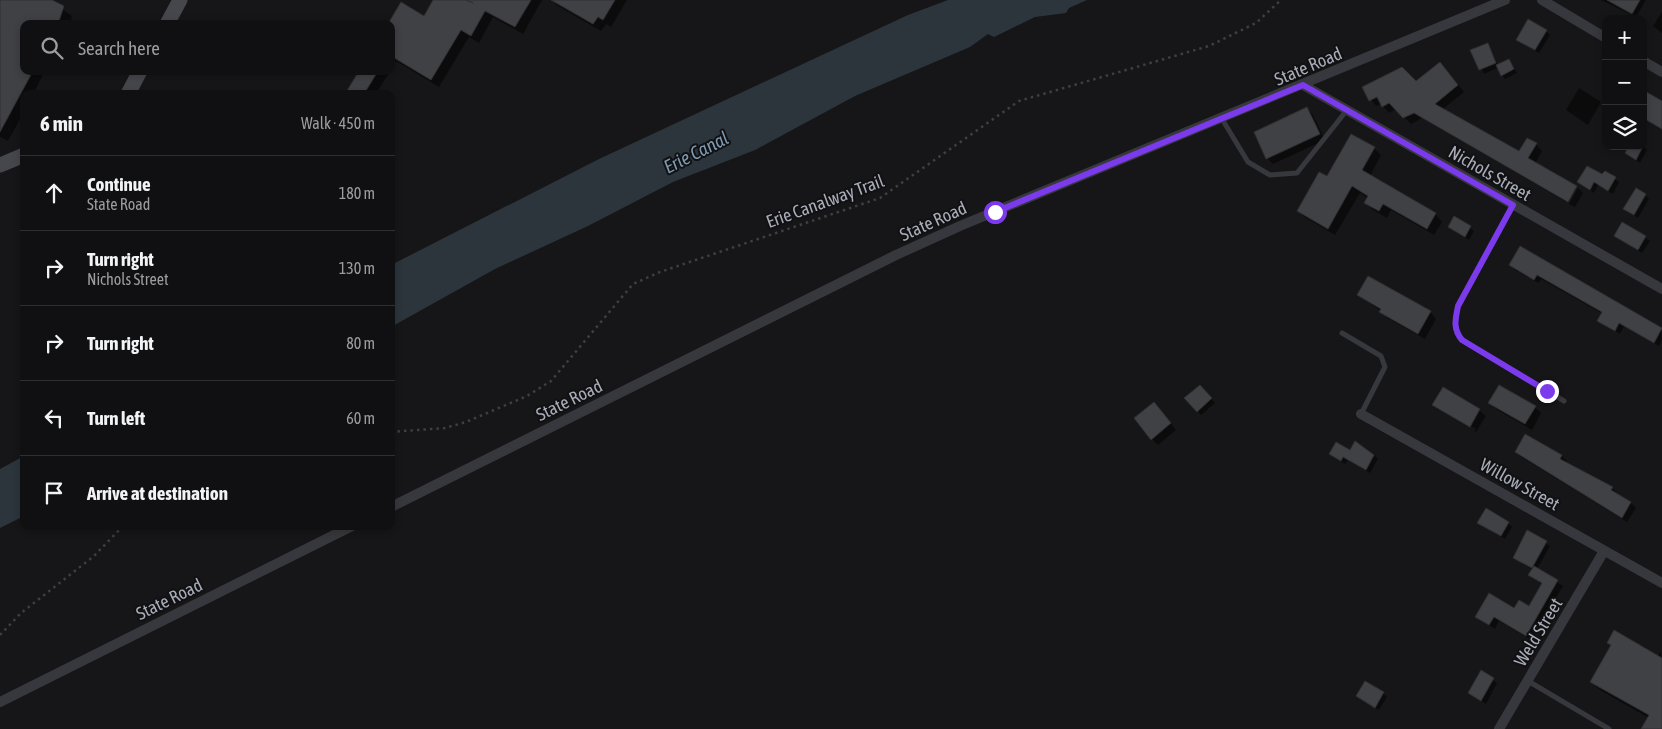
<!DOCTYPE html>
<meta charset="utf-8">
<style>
body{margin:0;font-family:"Asap Condensed",sans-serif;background:#1e1e20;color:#f1f3f6}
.controls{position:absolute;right:15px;top:15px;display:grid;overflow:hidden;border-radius:10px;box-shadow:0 2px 8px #0003}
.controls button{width:45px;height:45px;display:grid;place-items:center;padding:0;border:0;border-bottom:1px solid #303032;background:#101012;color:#f1f3f6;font:25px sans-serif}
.stop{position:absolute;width:15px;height:15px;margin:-11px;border:4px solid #7c3aed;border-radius:50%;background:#fff}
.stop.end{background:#7c3aed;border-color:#fff;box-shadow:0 1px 5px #0008}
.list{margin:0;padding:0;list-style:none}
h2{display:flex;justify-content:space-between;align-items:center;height:65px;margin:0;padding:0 20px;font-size:21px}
h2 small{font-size:16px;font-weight:400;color:#9c9d9f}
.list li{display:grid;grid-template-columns:32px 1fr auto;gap:15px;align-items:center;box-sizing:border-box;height:75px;padding:0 20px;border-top:1px solid #303032}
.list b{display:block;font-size:19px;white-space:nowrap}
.list p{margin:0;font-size:16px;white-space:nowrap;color:#9c9d9f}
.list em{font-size:16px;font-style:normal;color:#9c9d9f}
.icon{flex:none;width:28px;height:28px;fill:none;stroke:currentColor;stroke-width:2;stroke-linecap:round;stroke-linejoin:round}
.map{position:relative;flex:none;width:1662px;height:729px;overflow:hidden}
.search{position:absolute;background:#101012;box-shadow:0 2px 8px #0003;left:20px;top:20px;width:375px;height:55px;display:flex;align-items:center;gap:12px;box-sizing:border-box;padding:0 18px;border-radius:10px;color:#9c9d9f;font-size:19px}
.panel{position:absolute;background:#101012;box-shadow:0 2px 8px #0003;left:20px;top:90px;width:375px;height:440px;border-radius:10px}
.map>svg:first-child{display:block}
.water{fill:#2c353c}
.shadow{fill:#0007}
.building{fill:#404145;stroke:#303034}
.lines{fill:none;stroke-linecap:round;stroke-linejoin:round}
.path{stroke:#3d3f44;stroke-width:2.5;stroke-dasharray:2.5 4;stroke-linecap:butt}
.lane{stroke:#37383d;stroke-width:5}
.street{stroke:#37383d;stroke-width:10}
.secondary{stroke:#45474d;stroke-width:15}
.route{stroke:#7c3aed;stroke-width:6}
.labels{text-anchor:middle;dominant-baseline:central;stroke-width:4;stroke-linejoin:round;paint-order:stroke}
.street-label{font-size:18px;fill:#a8adb8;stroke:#111113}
.water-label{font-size:19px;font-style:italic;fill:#7f9bb3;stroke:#111113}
</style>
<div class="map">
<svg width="1662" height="729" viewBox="0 0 1662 729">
<rect width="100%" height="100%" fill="#161618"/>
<!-- water -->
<g class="water">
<path d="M948,0H1087L1069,8L1066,13L1035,17L994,37L988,34L970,47L855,96L755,150L673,182L588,226L495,269L391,327V265L599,159L908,15Z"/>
<path d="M24,456V516L0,528V469Z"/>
</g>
<!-- shadow -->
<g class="shadow">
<path d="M0,0H50L72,16L70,24H24V71H45L33,94H24V112L8,141L0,137Z"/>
<path d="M434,0H542L523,34L493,17L479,43L469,37L439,87L396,61L391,69V24L424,17Z"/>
<path d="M551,0H627L611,27L606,24L601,31L558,6Z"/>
<path d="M1601,0H1646L1636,17Z"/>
<path d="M1662,12V33L1653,26Z"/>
<path d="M1546,31L1550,35L1539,53L1518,40Z"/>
<path d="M1487,44L1498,65L1509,60L1517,73L1505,79L1498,68L1484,74L1472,51Z"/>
<path d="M1446,70L1464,92L1443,109L1519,153L1536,144L1542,151L1535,164L1577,187L1566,202L1422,118L1411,124L1396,109L1389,113L1381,104L1376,106L1363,88L1416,83Z"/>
<path d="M360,71H390L376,94H347Z"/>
<path d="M1579,88L1601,102L1588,125L1566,110Z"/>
<path d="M1307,108L1313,115L1325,140L1273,164L1267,158Z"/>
<path d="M1643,146L1647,150L1640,163L1626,153Z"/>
<path d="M1374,148L1381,155L1370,176L1435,214L1442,222L1434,235L1391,210L1387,218L1373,210L1366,203L1368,198L1360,193L1335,235L1306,218L1298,211L1327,178Z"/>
<path d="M1605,172L1619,182L1613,194L1598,185L1594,193L1579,182L1603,176Z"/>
<path d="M1578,188L1583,193L1575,207L1569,204Z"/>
<path d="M1645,195L1649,199L1638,218L1625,209Z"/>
<path d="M1455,218L1474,231L1469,240L1450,227Z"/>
<path d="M1623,224L1650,241L1642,253L1616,236Z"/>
<path d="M1521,248L1661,329L1662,340L1659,346L1624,326L1620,334L1599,320L1603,314L1541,279L1539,283L1515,270L1511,265Z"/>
<path d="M1358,295L1430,312L1436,319L1425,339L1387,318L1381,311Z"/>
<path d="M1199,386L1215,403L1201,415L1186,398Z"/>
<path d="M1490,403L1535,407L1541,413L1532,430L1496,409Z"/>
<path d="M1434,405L1479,410L1486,416L1476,432L1440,411L1474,431L1476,429L1439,408V411Z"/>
<path d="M1160,410L1176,430L1158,445L1152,439Z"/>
<path d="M1526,436L1562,456L1567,461L1566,463L1612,488L1617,493L1616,495L1631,503L1636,508L1627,522L1521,457L1516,452Z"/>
<path d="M1350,451L1374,455L1378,459L1370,473L1348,460L1345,464L1330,454Z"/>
<path d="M1479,523H1508L1512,527L1505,539Z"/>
<path d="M1528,531L1550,546L1537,569L1563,586L1531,640L1499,621L1495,629L1477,617L1529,608L1543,585L1530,575L1533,570L1514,557Z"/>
<path d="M1661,651L1662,729H1642L1649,718L1600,690L1591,682L1658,657Z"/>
<path d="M1481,672L1497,683L1486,704L1470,693Z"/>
<path d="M1383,693L1387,697L1379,710L1357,696Z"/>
</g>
<!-- building -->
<g class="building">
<path d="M0,0H52L64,6L58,24H24V71H33L0,132Z"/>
<path d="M433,0H466L473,3L466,0H531L515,27L485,11L471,36L461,30L431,80L391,56V24H388L401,2L424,16Z"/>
<path d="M551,0H615L603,20L598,17L593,24Z"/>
<path d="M1607,0H1640L1632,14Z"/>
<path d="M1528,19L1547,30L1535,50L1516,40Z"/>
<path d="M1488,43L1496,63L1479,70L1470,50Z"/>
<path d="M1509,59L1514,69L1501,76L1496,65Z"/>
<path d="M1440,62L1458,85L1435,104L1519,151L1527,138L1537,143L1528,158L1577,186L1568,202L1414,113L1403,118L1389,103L1382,107L1377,97L1369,101L1362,87L1402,67L1416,81Z"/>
<path d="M359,71H378L364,94H345Z"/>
<path d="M1643,90L1662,101V129L1643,118Z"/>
<path d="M1307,107L1320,134L1266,159L1254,132Z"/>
<path d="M1351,134L1375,147L1362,170L1436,213L1427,229L1383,204L1379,211L1364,203L1368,196L1352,186L1328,229L1297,211L1319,172L1327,176Z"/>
<path d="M1629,146H1643L1636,160L1625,153Z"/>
<path d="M1587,166L1602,174L1605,171L1616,177L1608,191L1594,182L1590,190L1577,182Z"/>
<path d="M1636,188L1646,194L1634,215L1623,209Z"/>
<path d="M1454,216L1471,226L1465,237L1448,227Z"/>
<path d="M1622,222L1646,236L1638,250L1614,236Z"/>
<path d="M1520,246L1662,328L1654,343L1619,323L1615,331L1597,321L1602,312L1537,275L1534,280L1509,265Z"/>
<path d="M1368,276L1431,311L1418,334L1379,312L1381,309L1357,295Z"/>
<path d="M1200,385L1212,398L1197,412L1184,398Z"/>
<path d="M1499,385L1536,406L1525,424L1488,403Z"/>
<path d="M1443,387L1480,409L1470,427L1432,405Z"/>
<path d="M1154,402L1171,423L1151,440L1134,418Z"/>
<path d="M1525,434L1562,455L1560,459L1613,487L1611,490L1631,502L1622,518L1515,452Z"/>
<path d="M1355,441L1374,455L1366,470L1343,457L1341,461L1329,454L1336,442L1350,450Z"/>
<path d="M1486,508L1509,522L1501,536L1477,523Z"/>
<path d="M1527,530L1547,541L1532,568L1513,558Z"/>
<path d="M1534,566L1558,580L1526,636L1494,617L1489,625L1475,617L1489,593L1514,608L1519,600L1529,606L1542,583L1528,575Z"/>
<path d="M1614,630L1662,658V729H1641L1649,715L1590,682L1611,645L1607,643Z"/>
<path d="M1481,670L1494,678L1481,701L1468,693Z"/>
<path d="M1365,681L1384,692L1375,708L1356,696Z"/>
</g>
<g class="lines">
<!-- path -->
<g class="path">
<path d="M391,432L445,428L466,422L527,396L551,381L633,284L660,272L880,198L1019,101L1209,46L1256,23L1281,0"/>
<path d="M0,635L21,613L94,556L123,526"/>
</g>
<!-- lane -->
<g class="lane">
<path d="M1222,119L1248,162L1270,175L1297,173L1347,110"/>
<path d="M1513,205L1458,307C1455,320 1453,329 1462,340L1564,401"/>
<path d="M1342,333L1381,356L1385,367L1361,414"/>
<path d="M1528,681L1609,729"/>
</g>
<!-- street -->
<g class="street">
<path d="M1542,0L1606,38"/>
<path d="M1643,61L1662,72"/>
<path d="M1303,85L1662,289"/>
<path d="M1361,414L1662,583"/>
<path d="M391,507L896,255L960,226L1505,0"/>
<path d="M0,702L352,526"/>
<path d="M1499,729L1604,551"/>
</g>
<!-- secondary -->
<g class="secondary">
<path d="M167,24L180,0"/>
<path d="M128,94L140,71"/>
<path d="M0,165L24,155"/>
</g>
</g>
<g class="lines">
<!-- route -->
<path class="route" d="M995,212L1303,85L1513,205L1458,306C1455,320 1453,329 1462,340L1547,391"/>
</g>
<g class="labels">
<!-- street labels -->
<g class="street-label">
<text transform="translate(1308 66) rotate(-23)">State Road</text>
<text transform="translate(1490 173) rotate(30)">Nichols Street</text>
<text transform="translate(825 201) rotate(-20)">Erie Canalway Trail</text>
<text transform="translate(933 221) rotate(-24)">State Road</text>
<text transform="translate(569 400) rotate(-26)">State Road</text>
<text transform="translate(1520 484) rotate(29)">Willow Street</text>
<text transform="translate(169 599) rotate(-26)">State Road</text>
<text transform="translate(1538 632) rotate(-59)">Weld Street</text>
</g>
<!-- water labels -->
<g class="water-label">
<text transform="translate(696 152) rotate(-27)">Erie Canal</text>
</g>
</g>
</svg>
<div class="controls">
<button>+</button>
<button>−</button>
<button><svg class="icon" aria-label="layers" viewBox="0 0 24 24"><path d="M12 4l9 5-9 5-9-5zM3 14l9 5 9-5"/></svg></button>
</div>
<div class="stop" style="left:995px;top:212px"></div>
<div class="stop end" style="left:1547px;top:391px"></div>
<div class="search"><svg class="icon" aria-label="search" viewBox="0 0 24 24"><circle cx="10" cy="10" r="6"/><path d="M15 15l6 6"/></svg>Search here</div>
<section class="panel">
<h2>6 min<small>Walk · 450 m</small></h2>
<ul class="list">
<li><svg class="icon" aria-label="ahead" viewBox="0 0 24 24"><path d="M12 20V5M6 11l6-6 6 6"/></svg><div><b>Continue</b><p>State Road</p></div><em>180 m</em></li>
<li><svg class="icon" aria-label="right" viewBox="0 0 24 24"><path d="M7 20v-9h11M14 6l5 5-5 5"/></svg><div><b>Turn right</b><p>Nichols Street</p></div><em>130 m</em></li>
<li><svg class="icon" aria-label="right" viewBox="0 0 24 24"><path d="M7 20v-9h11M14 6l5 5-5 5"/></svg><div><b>Turn right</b></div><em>80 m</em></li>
<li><svg class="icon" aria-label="left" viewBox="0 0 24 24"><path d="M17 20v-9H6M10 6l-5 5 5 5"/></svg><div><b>Turn left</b></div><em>60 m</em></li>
<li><svg class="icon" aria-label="arrive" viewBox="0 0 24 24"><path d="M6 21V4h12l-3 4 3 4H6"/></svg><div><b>Arrive at destination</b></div></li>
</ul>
</section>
</div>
